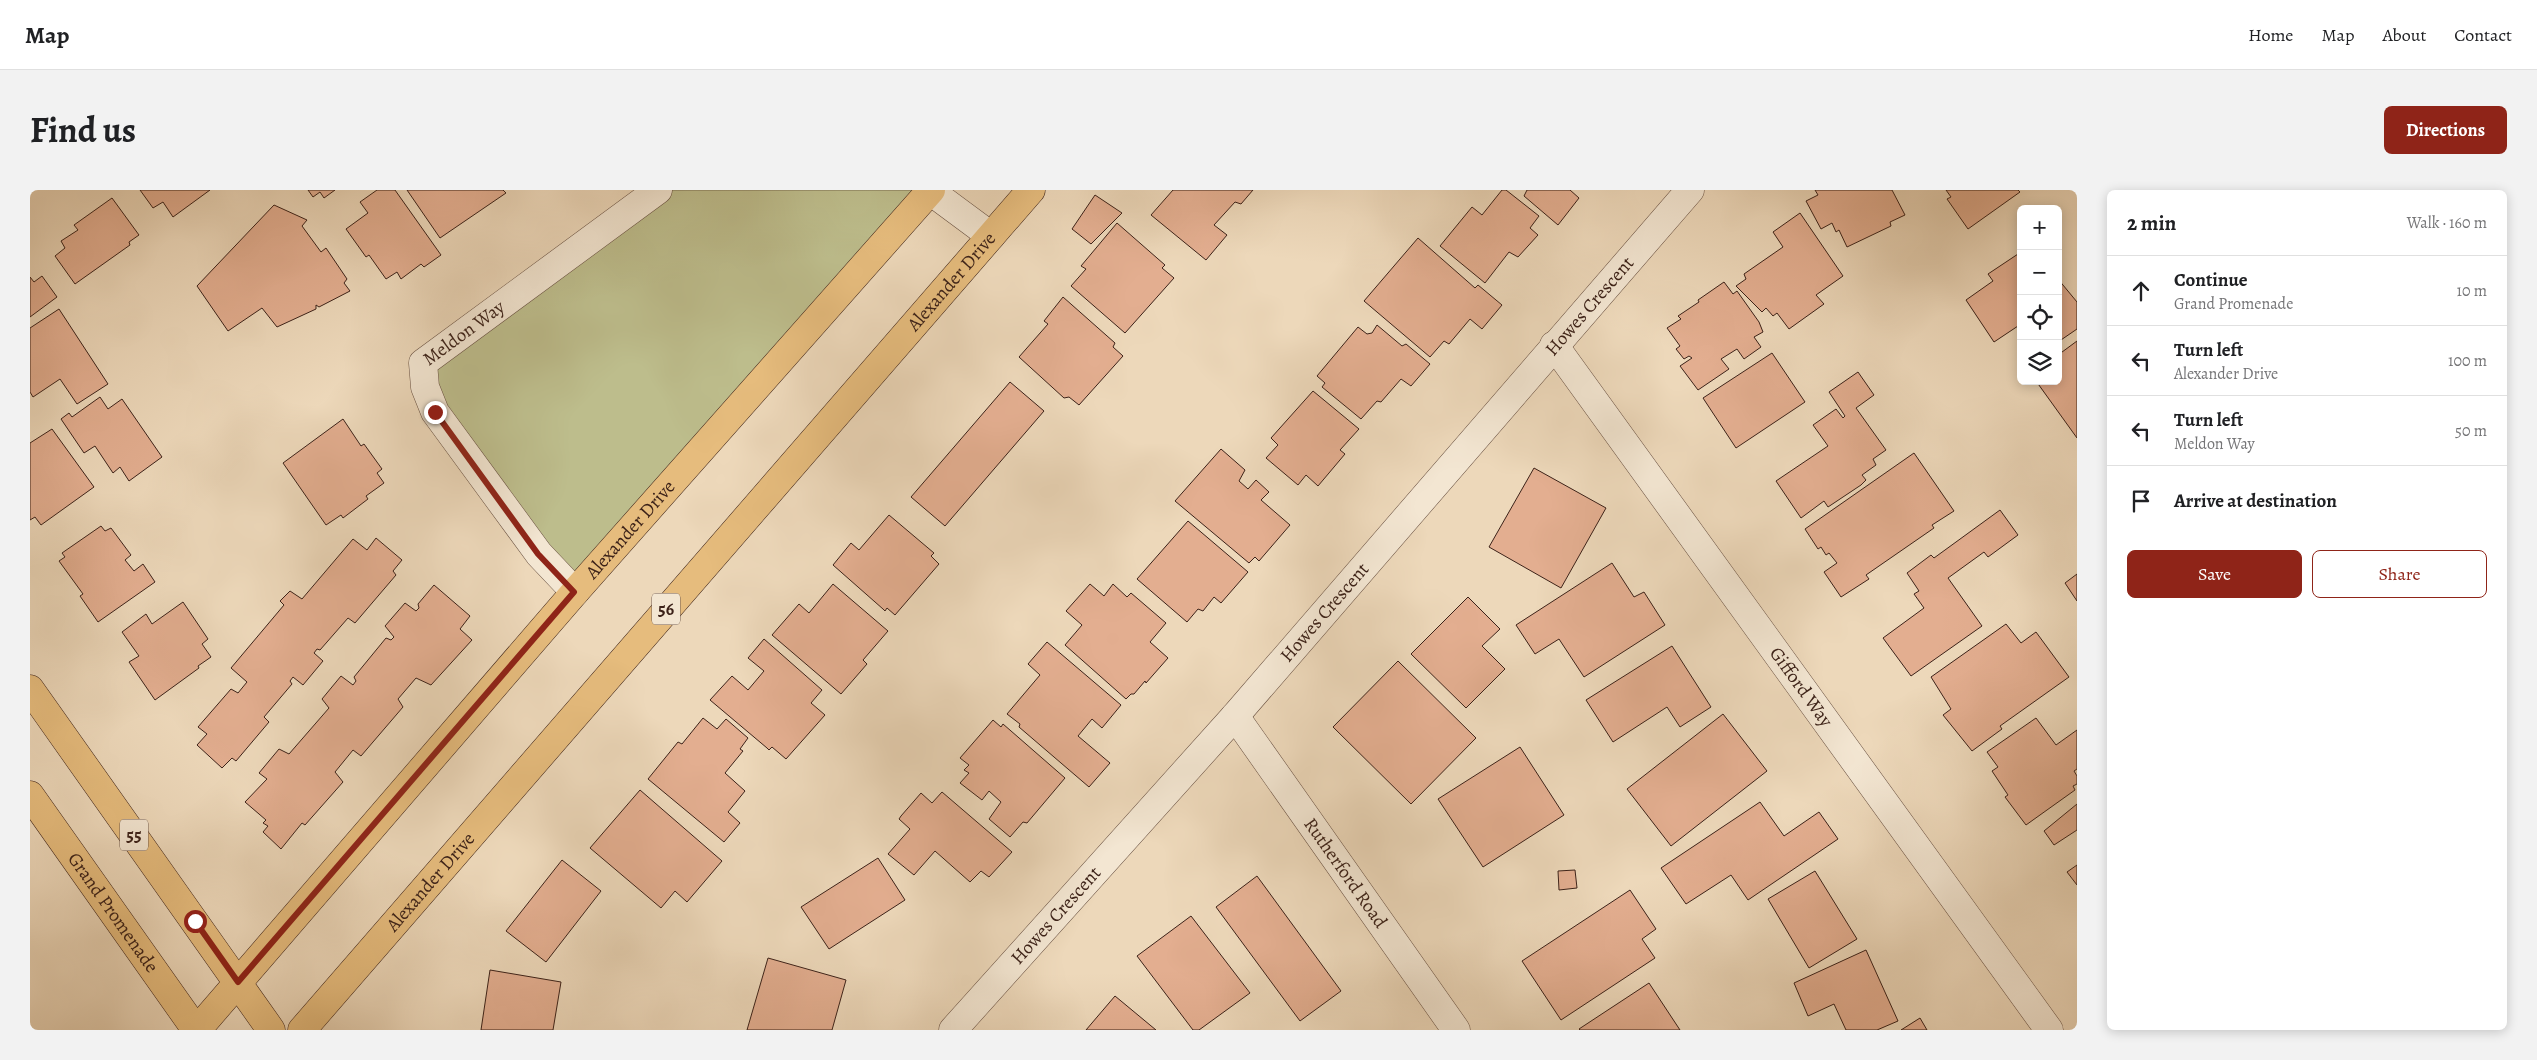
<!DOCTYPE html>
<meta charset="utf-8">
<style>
body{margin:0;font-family:Alegreya,serif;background:#f2f2f2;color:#202124}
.controls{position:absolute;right:15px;top:15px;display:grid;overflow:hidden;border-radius:8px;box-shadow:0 2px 12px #0003}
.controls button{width:45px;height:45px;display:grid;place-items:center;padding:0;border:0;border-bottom:1px solid #e0e0e0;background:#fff;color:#202124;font:25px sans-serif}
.stop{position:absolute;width:15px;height:15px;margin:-11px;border:4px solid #8f2418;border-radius:50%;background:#fff}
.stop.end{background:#8f2418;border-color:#fff;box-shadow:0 1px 5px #0008}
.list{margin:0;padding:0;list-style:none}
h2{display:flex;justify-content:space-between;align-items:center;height:65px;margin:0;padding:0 20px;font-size:21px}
h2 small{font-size:16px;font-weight:400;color:#757577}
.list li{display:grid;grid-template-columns:32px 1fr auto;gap:15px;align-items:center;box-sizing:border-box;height:70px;padding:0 20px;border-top:1px solid #e0e0e0}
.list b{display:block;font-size:19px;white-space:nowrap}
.list p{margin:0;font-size:16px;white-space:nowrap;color:#757577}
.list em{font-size:16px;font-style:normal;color:#757577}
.actions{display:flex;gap:10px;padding:15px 20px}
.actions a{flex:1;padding:11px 0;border:1px solid #8f2418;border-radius:8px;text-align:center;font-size:18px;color:#8f2418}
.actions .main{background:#8f2418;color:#fff}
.icon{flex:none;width:28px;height:28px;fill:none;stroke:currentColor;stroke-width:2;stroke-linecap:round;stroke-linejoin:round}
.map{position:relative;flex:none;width:2047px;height:840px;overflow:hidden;border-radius:8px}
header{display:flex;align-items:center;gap:30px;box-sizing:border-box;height:70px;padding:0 25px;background:#fff;border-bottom:1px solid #e0e0e0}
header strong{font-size:24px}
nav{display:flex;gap:28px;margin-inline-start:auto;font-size:18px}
.intro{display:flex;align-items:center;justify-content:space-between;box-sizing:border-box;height:120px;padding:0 30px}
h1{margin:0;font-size:35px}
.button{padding:12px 22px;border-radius:8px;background:#8f2418;color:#fff;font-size:18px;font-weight:700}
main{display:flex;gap:30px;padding:0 30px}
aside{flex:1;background:#fff;border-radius:8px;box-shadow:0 2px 12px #0003}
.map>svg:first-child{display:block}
.green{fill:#bdbd8c;stroke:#7c7052}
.building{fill:#e3ae90;stroke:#3c2219}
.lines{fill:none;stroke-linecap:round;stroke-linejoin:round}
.minor-casing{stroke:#685041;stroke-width:29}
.primary-casing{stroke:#3c2219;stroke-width:29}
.minor{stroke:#f3e6d2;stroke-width:28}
.primary{stroke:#e6bc7d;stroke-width:28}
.route{stroke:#8f2418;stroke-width:6}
.labels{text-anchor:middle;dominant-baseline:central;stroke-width:4;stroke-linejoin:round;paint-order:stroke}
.shield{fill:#f3e6d2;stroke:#735d50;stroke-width:1}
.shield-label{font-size:18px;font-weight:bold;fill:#3c2219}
.street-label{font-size:19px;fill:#3c2219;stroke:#f3e6d2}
</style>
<header>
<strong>Map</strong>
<nav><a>Home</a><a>Map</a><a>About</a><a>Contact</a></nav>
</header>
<div class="intro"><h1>Find us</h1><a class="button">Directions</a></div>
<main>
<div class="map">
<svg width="2047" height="840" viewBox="0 0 2047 840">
<rect width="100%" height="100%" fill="#edd8ba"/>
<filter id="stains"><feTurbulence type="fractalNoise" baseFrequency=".004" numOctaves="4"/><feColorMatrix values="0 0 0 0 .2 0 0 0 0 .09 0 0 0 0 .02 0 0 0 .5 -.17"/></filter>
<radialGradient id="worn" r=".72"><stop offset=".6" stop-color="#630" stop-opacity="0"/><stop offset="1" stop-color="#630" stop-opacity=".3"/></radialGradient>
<!-- green -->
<path class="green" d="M628,0H899L545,402L405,222L393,173Z"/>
<!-- building -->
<g class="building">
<path d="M110,0H180L143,27L133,12L123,18Z"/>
<path d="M278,0H305L294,8L290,2L283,7Z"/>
<path d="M347,0H365L411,65L394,77L391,74L371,89L367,82L356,89L339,65L336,67L316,39L338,23L330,12Z"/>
<path d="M377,0H473L476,3L410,48Z"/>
<path d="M1143,0H1223L1211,14L1205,12L1184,35L1197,45L1176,70L1121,25Z"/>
<path d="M1472,0H1476L1509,26L1500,38L1508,45L1488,67L1479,62L1455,93L1410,56L1442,17L1452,25Z"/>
<path d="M1497,0H1540L1549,8L1528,35L1494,6Z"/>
<path d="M1785,0H1862L1875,25L1860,32L1861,36L1817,57L1809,40L1806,42L1802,33L1791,39L1776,11L1788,5Z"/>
<path d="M1916,0H1988L1990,2L1938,39L1917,9L1921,7Z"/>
<path d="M1065,5L1092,23L1061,54L1042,39Z"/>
<path d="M82,8L109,45L99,52L100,55L45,94L25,66L35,58L31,51L48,40L44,35Z"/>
<path d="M244,15L277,30L272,36L291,62L296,58L317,89L314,93L320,101L289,117L286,115V119L247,137L232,118L198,141L167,96Z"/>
<path d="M1770,23L1813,86L1786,105L1794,114L1759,139L1747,123L1743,126L1736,118L1732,122L1706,96L1716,89L1714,84L1753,57L1743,42Z"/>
<path d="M1087,33L1135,75L1132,78L1144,88L1095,143L1041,96L1056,79L1051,76Z"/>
<path d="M1388,48L1445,98L1448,95L1472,115L1452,139L1440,129L1419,154L1414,151L1400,167L1334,111Z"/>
<path d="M1991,62V134L1964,152L1936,110L1963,91L1958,84Z"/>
<path d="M12,86L27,107L0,127V87L4,92Z"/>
<path d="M2028,89L2047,112V139L2028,152Z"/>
<path d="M1694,92L1703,104L1707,101L1729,132L1733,142L1724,147L1731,157L1714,169L1707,159L1691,169L1699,179L1668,200L1650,176L1662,168L1659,166L1654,169L1646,159L1650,156L1637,138L1651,129L1648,126L1669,112L1668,110Z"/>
<path d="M1033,107L1085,153L1083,157L1093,166L1049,215L1039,207L1034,208L989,167L1018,134L1014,131Z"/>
<path d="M29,119L78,194L47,214L30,189L3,207L0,202V138Z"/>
<path d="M1347,135L1372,156L1376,154L1400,174L1381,196L1371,189L1351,212L1347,211L1331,229L1292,197L1295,193L1287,186L1328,137L1337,144L1342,143Z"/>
<path d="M2047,151V248L2006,191H2028V165Z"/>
<path d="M1742,163L1775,212L1706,258L1673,208Z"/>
<path d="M1828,182L1844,205L1826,218L1856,260L1843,269L1846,275L1832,285L1836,290L1831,295L1798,317L1794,311L1771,328L1746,291L1798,256L1783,235L1806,219L1813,228L1815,226L1799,202Z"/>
<path d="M980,192L1014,221L915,336L881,307Z"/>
<path d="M1283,201L1329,239L1310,260L1315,264L1288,296L1276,285L1268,295L1236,268L1248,255L1241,248Z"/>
<path d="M70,207L78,219L92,209L132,267L99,291L90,277L83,283L65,256L54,263L31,229L39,223L42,227Z"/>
<path d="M313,229L331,256L334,254L352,279L347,283L354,293L336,306L338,309L313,328L311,325L296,335L253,273Z"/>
<path d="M22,239L64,297L11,335L5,327L0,330V253Z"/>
<path d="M1191,259L1215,280L1209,291L1218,299L1226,290L1239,302L1231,310L1260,335L1229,371L1225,367L1219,373L1145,311Z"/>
<path d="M1884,263L1924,321L1902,335L1904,338L1836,385L1839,389L1811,407L1794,382L1807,373L1799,363L1796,365L1791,357L1788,359L1775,339Z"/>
<path d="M1504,278L1576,318L1531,398L1459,357Z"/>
<path d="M1970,320L1988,345L1958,367L1954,362L1918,388L1952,436L1881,486L1853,448L1894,418L1884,404L1889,401L1877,383L1901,365L1904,368Z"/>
<path d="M859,325L904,363L901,366L909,374L865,425L857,418L855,421L853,419L803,375L821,353L829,360Z"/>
<path d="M1158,331L1218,382L1191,413L1184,407L1173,421L1168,419L1157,432L1107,389Z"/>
<path d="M71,336L75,341L81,338L101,365L95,370L104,381L113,374L125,392L68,432L50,406L53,404L29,371L35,367L32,363Z"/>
<path d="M346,348L372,370L363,381L366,385L325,433L318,428L290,460L287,459L284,463L293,471L273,495L263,487L260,491L262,494L234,527L239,532L206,571L202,568L192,578L167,555L177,544L168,537L201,499L208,503L217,492L201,478L254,415L250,411L260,401L272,409L323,349L337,360Z"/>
<path d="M1582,373L1604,407L1614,402L1635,435L1554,487L1529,449L1505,464L1486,435Z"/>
<path d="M2047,384V411L2035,393Z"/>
<path d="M803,394L858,441L833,470L837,474L811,504L742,445L769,414L779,423Z"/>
<path d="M1060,394L1074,406L1083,394L1097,407L1101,403L1136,433L1120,452L1138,468L1116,493L1115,491L1104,504H1101L1096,509L1035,455L1052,435L1036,421Z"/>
<path d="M404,395L440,426L430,439L442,450L401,495L386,488L368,509L373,517L331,566L323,560L305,582L313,592L275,635L272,633L251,659L233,642L238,636L233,633L236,630L215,612L237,589L229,583L249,559L259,564L299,518L292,509L311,486L323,495L326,491L324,487L356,448L361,450L364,447L355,436L375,413L386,421L389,418L388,414Z"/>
<path d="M1438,407L1470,439L1452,456L1475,479L1436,518L1381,464Z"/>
<path d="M153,412L178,449L172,454L181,467L168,476L169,478L125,510L99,472L109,466L92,442L116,424L122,434Z"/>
<path d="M1976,434L1991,453L2006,442L2039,487L1970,536L1972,539L1942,561L1913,525L1921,519L1901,487Z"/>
<path d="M734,449L792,500L781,513L795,525L756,569L742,557L739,560L737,558L680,510L702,486L718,500L734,481L718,468Z"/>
<path d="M1017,452L1091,515L1072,538L1062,529L1048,546L1080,573L1059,597L989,537L990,534L977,524L1010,485L998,474Z"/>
<path d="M1642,456L1681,517L1650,537L1637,517L1583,552L1556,510Z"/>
<path d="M1368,471L1446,548L1381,614L1303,537Z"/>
<path d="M1693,524L1737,581L1641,656L1597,599Z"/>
<path d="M673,528L687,539L696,529L718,548L710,559L713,561L695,583L715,601L698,622L710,633L694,652L618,589L648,552L652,554Z"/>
<path d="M2006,528L2026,555L2047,540V579L2044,581L2047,586V594L2043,596L2045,600L1996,635L1975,607L1978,605L1962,581L1968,577L1957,562Z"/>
<path d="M963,530L971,537L973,534L1035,588L997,633L993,632L980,647L959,629L971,612L959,601L952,610L930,593L939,583L934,580L939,575L930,568Z"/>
<path d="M1490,557L1534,625L1453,677L1408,609Z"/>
<path d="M610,600L692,671L657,712L645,701L631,718L560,658Z"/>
<path d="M912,602L982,662L959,687L951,681L940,692L905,661L884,685L858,664L880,639L869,629L871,626L891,603L902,613Z"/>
<path d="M1730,612L1754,646L1789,622L1808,649L1718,710L1701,685L1656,714L1631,678Z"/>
<path d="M2047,614V640L2024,655L2014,641Z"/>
<path d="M848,668L875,710L799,759L771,717Z"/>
<path d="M532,670L571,701L516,772L476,741Z"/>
<path d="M2047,675V695L2037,682Z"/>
<path d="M1545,680L1547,698L1529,700L1528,681Z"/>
<path d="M1785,681L1827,749L1779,778L1738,709Z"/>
<path d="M1227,686L1311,801L1270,831L1186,717Z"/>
<path d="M1600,700L1626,739L1612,749L1625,768L1531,830L1492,771Z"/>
<path d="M1161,726L1220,803L1169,840H1163L1107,766Z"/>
<path d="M1836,760L1868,831L1847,840H1816L1804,814L1778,826L1764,793Z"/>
<path d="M738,768L816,790L802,840H717Z"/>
<path d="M460,780L531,792L523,840H451Z"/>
<path d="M1619,793L1650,840H1550L1549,839Z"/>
<path d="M1085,806L1126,840H1056Z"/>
<path d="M1890,828L1897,840H1871Z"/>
</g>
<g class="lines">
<!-- minor casing -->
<g class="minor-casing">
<g id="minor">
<path d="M899,0L961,46"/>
<path id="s1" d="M1524,155L2019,840"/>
<path id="s2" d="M545,402L509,364L405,222L395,197L393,173L628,0"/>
<path id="s3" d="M1205,526L1426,840"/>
<path id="s4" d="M923,840L1205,526L1660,0"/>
</g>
</g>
<!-- primary casing -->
<g class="primary-casing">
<g id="primary">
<path d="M0,499L241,840"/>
<path id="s5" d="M0,605L166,840"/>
<path id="s6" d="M167,840L545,402L901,0"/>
<path id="s7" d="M272,840L1001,0"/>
</g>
</g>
<!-- minor -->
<use href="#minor" class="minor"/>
<!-- primary -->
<use href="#primary" class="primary"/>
</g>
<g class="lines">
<!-- route -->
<path class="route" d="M165,731L208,792L544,402L508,364L405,222"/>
</g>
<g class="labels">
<!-- shield labels -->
<g class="shield">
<rect x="622" y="403.5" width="28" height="31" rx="4"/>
<rect x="90" y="629.5" width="28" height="31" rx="4"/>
</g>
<g class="shield-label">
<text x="636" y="419">56</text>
<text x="104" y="645">55</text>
</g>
<!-- street labels -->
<g class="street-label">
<text stroke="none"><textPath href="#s7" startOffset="991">Alexander Drive</textPath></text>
<text stroke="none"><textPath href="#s4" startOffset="964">Howes Crescent</textPath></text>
<text stroke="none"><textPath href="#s2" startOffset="330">Meldon Way</textPath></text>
<text stroke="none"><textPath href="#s6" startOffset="662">Alexander Drive</textPath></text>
<text stroke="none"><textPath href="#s4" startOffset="559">Howes Crescent</textPath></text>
<text stroke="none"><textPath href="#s1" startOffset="422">Gifford Way</textPath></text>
<text stroke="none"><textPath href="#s3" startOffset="192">Rutherford Road</textPath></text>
<text stroke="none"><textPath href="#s7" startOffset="196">Alexander Drive</textPath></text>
<text stroke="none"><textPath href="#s5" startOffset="144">Grand Promenade</textPath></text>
<text stroke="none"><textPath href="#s4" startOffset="154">Howes Crescent</textPath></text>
</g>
</g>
<rect width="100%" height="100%" filter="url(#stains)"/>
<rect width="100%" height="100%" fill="url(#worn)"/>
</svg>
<div class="controls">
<button>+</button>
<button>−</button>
<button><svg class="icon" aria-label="locate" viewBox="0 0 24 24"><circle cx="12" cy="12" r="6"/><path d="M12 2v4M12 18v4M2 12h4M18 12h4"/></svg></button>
<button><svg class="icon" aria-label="layers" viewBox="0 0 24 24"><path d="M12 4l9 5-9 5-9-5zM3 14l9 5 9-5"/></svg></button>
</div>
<div class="stop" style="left:165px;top:731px"></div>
<div class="stop end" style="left:405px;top:222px"></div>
</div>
<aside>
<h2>2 min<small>Walk · 160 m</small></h2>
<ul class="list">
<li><svg class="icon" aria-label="ahead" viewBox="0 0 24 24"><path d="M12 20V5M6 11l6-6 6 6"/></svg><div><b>Continue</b><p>Grand Promenade</p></div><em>10 m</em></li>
<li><svg class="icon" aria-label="left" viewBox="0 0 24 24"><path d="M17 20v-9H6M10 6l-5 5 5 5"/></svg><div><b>Turn left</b><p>Alexander Drive</p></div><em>100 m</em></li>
<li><svg class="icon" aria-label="left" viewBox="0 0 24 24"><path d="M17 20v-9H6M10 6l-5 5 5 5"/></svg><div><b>Turn left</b><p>Meldon Way</p></div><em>50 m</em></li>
<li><svg class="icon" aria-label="arrive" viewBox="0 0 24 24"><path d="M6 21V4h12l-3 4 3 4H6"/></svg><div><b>Arrive at destination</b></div></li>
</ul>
<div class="actions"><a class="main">Save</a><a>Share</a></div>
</aside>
</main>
